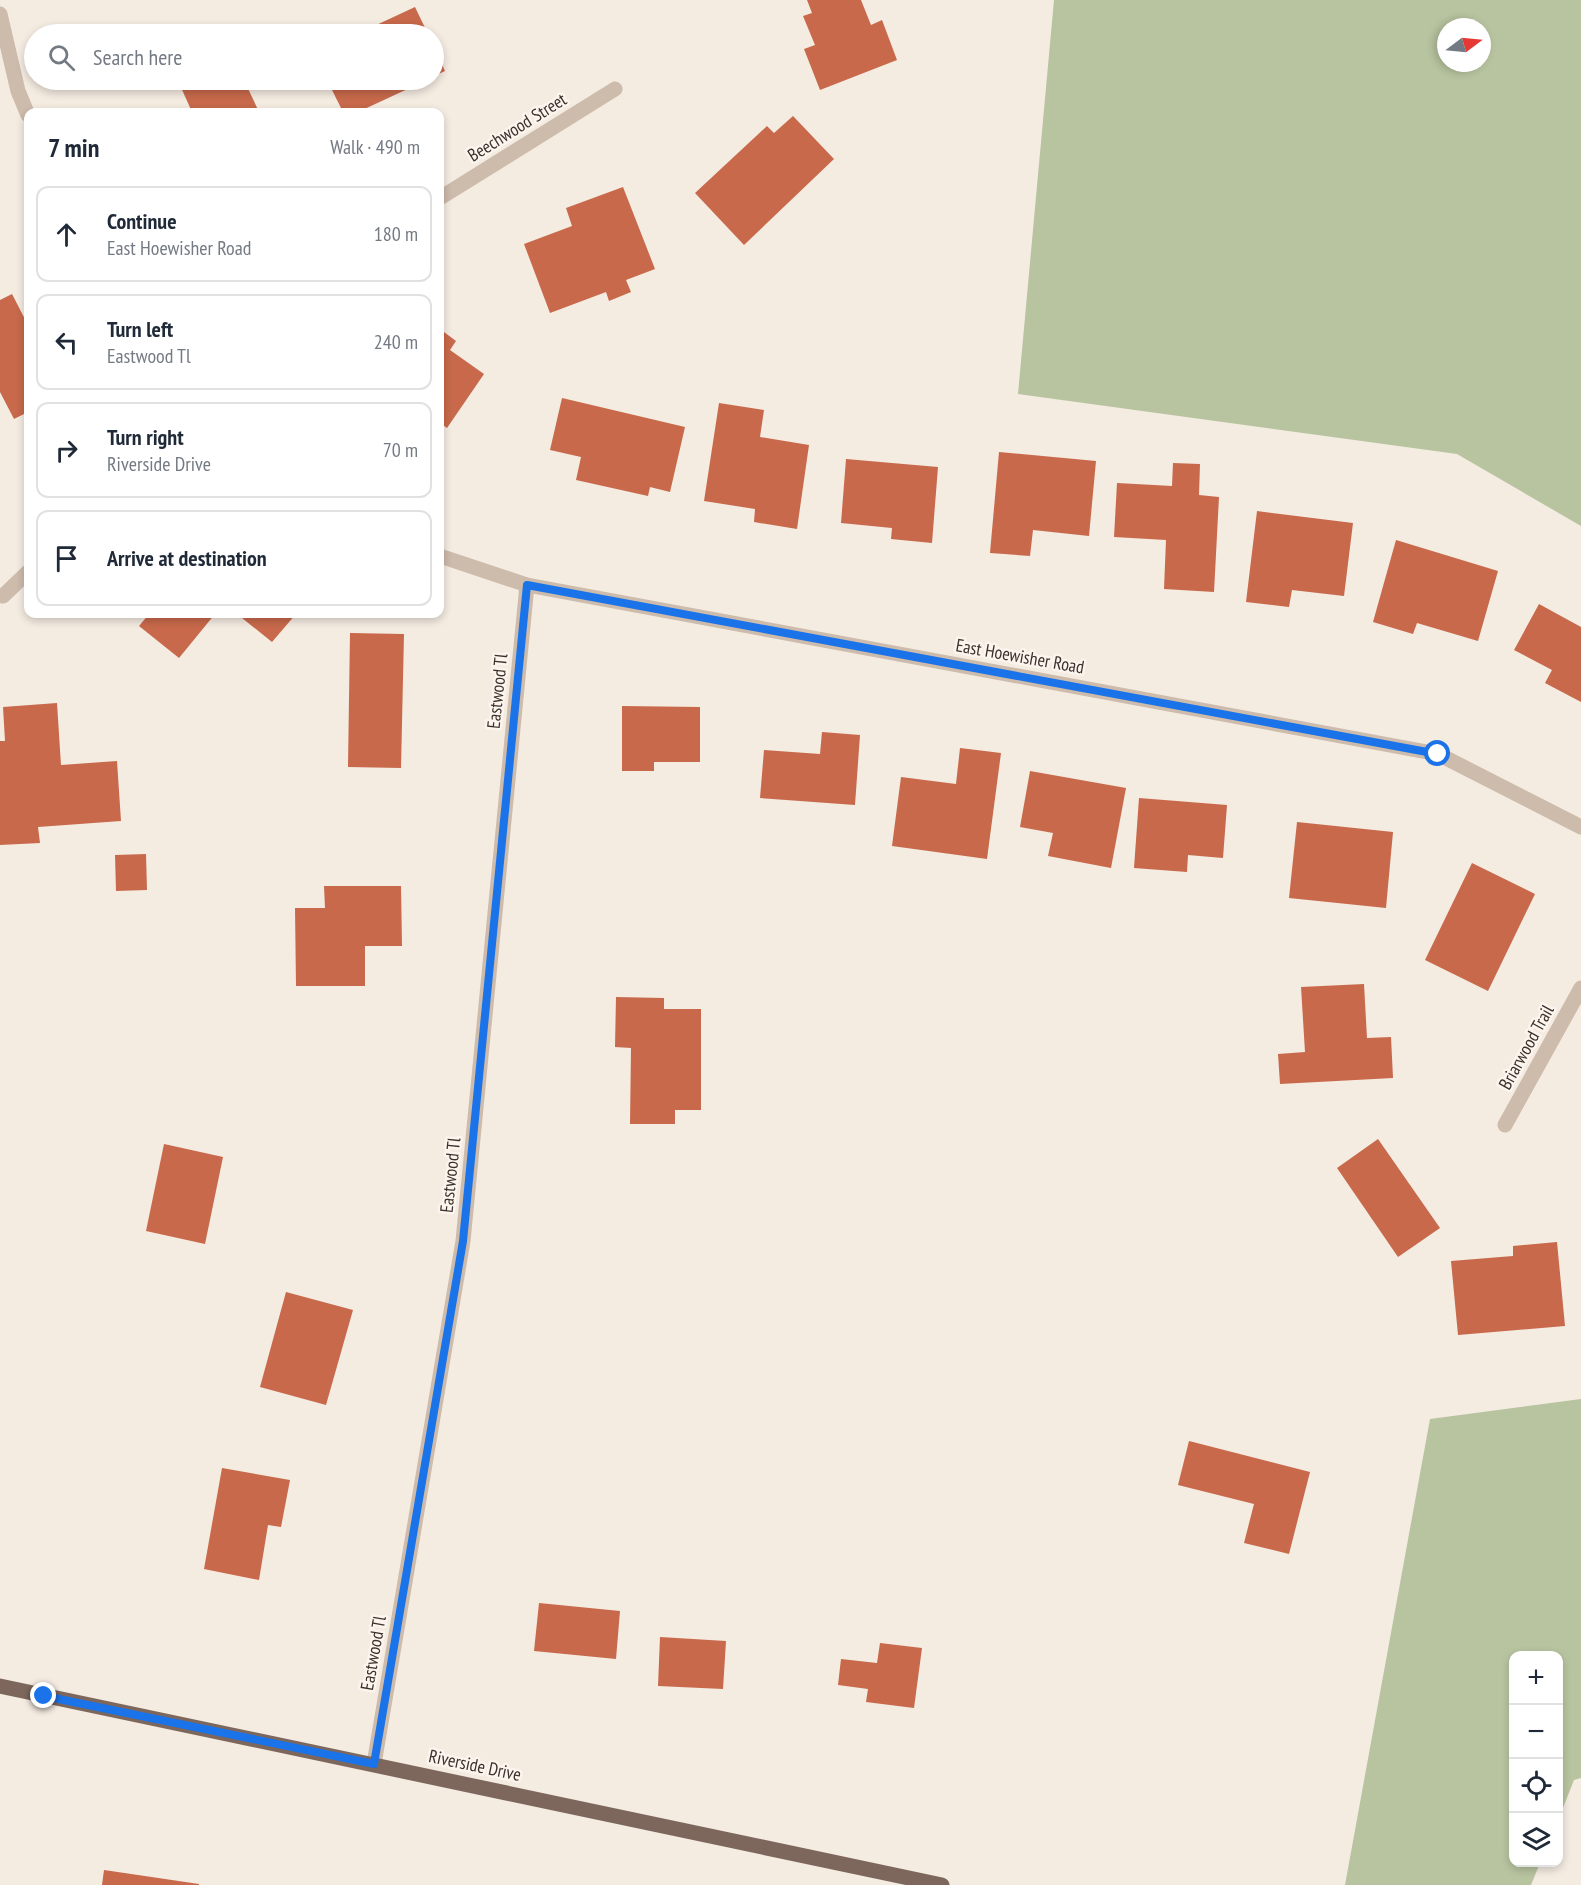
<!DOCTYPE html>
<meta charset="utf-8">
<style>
body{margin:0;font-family:"PT Sans Narrow",sans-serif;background:#f2f2f3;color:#1f2937}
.controls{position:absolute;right:18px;bottom:18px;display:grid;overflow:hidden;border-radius:12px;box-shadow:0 3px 9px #0003}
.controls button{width:54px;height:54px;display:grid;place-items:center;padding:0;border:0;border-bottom:2px solid #e0e1e3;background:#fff;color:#1f2937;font:30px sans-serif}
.compass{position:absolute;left:1437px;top:18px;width:54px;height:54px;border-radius:50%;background:#fff;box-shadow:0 3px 9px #0003;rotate:74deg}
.stop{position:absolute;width:18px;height:18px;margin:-14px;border:4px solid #1a73e8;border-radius:50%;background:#fff}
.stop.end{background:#1a73e8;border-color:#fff;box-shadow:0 2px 6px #0008}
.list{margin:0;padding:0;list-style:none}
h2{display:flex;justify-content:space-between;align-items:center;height:78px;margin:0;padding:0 24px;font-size:26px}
h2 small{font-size:20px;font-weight:400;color:#747a83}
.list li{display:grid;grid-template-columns:39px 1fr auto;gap:18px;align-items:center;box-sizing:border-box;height:96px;margin:0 12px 12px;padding:0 12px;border:2px solid #e0e1e3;border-radius:12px}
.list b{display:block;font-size:22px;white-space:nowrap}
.list p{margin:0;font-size:20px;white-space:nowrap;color:#747a83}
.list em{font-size:20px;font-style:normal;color:#747a83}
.icon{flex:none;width:33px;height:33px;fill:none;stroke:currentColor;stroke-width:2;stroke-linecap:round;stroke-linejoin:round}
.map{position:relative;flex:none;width:1581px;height:1885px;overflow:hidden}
.search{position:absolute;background:#fff;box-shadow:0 3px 9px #0003;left:24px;top:24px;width:420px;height:66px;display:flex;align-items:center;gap:15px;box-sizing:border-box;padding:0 21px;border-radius:33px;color:#747a83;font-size:22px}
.panel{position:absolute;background:#fff;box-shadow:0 3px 9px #0003;left:24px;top:108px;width:420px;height:510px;border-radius:12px}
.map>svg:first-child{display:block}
.green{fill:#b8c4a0;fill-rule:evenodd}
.building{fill:#c8694b}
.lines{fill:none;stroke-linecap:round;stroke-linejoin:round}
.minor{stroke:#cdbbac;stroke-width:15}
.major{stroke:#7d675c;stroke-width:15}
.route{stroke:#1a73e8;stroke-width:8}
.labels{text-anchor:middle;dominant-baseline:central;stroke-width:5;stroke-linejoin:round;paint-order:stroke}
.street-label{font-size:18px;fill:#3b302b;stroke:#fbf5ee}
</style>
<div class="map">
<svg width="1581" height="1885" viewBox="0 0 1581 1885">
<rect width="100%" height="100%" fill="#f4ebe1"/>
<!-- green -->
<g class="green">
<path d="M1054,0H1581V526L1457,454L1018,394ZM1446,27H1482V63H1446Z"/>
<path d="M1581,1399V1778L1574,1780L1559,1818L1558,1656H1514V1862L1540,1863L1531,1885H1345L1430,1419Z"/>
</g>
<!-- building -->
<g class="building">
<path d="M807,0H861L871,25L882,20L897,60L820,90L804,49L815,45L803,16L812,13Z"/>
<path d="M415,7L428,34H357Z"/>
<path d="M434,47L445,71L434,76Z"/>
<path d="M187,80H244L259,112H192L179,83Z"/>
<path d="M327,80H427L358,112H343Z"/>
<path d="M793,116L834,159L744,245L695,193L767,126L774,133Z"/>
<path d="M623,187L655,269L626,280L631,292L609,301L606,292L550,313L524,244L572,226L566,208Z"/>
<path d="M12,294L28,325V412L14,419L0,392V300Z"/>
<path d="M440,329L456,341L450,350L484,374L447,428L440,423Z"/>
<path d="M562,398L685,427L670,492L650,487L648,496L576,480L581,457L550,450Z"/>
<path d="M719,403L764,410L760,437L809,445L797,529L754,522L755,509L704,501Z"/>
<path d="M999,452L1096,461L1089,536L1033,530L1030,556L990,553Z"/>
<path d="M846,459L938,467L932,543L891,539L892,528L841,523Z"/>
<path d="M1173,463L1200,464L1199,495L1219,497L1214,592L1164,589L1166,540L1114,537L1117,483L1172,486Z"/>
<path d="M1257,511L1353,523L1344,596L1292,590L1289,607L1246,602Z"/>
<path d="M1396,540L1498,571L1478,641L1417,623L1413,634L1373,622Z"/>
<path d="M1539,604L1581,627V702L1545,683L1552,670L1514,650Z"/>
<path d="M149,614H215L179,658L139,626Z"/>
<path d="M237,614H296L272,642Z"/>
<path d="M350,633L404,634L401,768L348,767Z"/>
<path d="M57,703L61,765L117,761L121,821L38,827L40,843L0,845V741H5L3,707Z"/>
<path d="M622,706L700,707V762H654V771H622Z"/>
<path d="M822,732L860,735L855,805L760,798L764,750L820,754Z"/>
<path d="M960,748L1001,753L987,859L892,846L901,777L956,784Z"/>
<path d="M1030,771L1126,788L1111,868L1048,856L1053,833L1020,827Z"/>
<path d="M1139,798L1227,805L1223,858L1188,855L1187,872L1134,868Z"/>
<path d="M1297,822L1393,832L1386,908L1289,898Z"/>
<path d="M146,854L147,890L116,891L115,855Z"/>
<path d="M1472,863L1535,894L1488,991L1425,960Z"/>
<path d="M324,886H401L402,946H365V986H296L295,908H325Z"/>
<path d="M1364,984L1367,1038L1391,1037L1393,1078L1280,1084L1278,1054L1305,1052L1301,987Z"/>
<path d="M616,997L664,998V1009H701V1110H675V1124H630L631,1048L615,1047Z"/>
<path d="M1378,1139L1440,1228L1398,1257L1337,1168Z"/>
<path d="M164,1144L223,1157L205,1244L146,1231Z"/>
<path d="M1557,1242L1565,1326L1458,1335L1451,1261L1513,1256V1246Z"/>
<path d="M286,1292L353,1310L326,1405L260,1387Z"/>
<path d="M1189,1441L1310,1472L1289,1554L1244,1543L1254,1504L1178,1485Z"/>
<path d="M222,1468L290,1480L281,1527L268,1525L259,1580L204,1569Z"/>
<path d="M539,1603L620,1611L616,1659L534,1651Z"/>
<path d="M660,1637L726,1641L723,1689L658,1686Z"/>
<path d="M880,1643L922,1648L914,1708L866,1702L868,1689L838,1685L841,1659L877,1663Z"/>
<path d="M104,1870L199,1884V1885H102Z"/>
</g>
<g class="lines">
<!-- minor -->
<g class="minor">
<path d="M0,14L18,91L28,115"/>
<path d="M440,198L615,89"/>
<path d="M440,556L527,585L1438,754L1581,827"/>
<path d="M3,596L28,572"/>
<path d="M1505,1125L1581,988"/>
<path d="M374,1764L463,1241L527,585"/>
</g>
<!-- major -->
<path class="major" d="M0,1686L942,1885"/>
</g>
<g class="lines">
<!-- route -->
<path class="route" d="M44,1696L374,1764L463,1241L527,585L1438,754"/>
</g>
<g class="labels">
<!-- street labels -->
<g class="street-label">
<text transform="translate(517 127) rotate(-32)">Beechwood Street</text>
<text transform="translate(1020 656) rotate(10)">East Hoewisher Road</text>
<text transform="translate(497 691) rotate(-84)">Eastwood Tl</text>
<text transform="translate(1526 1047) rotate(-61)">Briarwood Trail</text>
<text transform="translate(450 1175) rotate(-84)">Eastwood Tl</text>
<text transform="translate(373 1653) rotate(-80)">Eastwood Tl</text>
<text transform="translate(475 1765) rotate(12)">Riverside Drive</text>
</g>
</g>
</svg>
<div class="controls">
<button>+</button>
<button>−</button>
<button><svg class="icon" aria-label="locate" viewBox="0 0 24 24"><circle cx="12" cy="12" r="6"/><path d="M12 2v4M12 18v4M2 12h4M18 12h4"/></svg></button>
<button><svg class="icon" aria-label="layers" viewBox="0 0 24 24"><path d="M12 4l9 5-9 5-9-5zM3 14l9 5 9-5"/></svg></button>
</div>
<svg class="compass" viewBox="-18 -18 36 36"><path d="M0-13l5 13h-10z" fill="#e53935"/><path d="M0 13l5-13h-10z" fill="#747a83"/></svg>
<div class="stop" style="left:1438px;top:754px"></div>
<div class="stop end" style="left:44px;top:1696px"></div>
<div class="search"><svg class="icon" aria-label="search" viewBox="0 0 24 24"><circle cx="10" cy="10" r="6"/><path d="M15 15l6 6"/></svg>Search here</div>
<section class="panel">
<h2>7 min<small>Walk · 490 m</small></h2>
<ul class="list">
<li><svg class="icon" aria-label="ahead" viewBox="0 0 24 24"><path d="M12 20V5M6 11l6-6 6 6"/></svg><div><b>Continue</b><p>East Hoewisher Road</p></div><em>180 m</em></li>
<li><svg class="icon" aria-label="left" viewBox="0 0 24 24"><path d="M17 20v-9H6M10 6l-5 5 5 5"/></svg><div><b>Turn left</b><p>Eastwood Tl</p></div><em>240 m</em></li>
<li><svg class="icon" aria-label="right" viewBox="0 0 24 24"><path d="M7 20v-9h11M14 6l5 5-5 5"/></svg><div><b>Turn right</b><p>Riverside Drive</p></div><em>70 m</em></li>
<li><svg class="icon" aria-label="arrive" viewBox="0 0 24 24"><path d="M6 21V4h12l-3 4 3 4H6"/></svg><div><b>Arrive at destination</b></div></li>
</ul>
</section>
</div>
